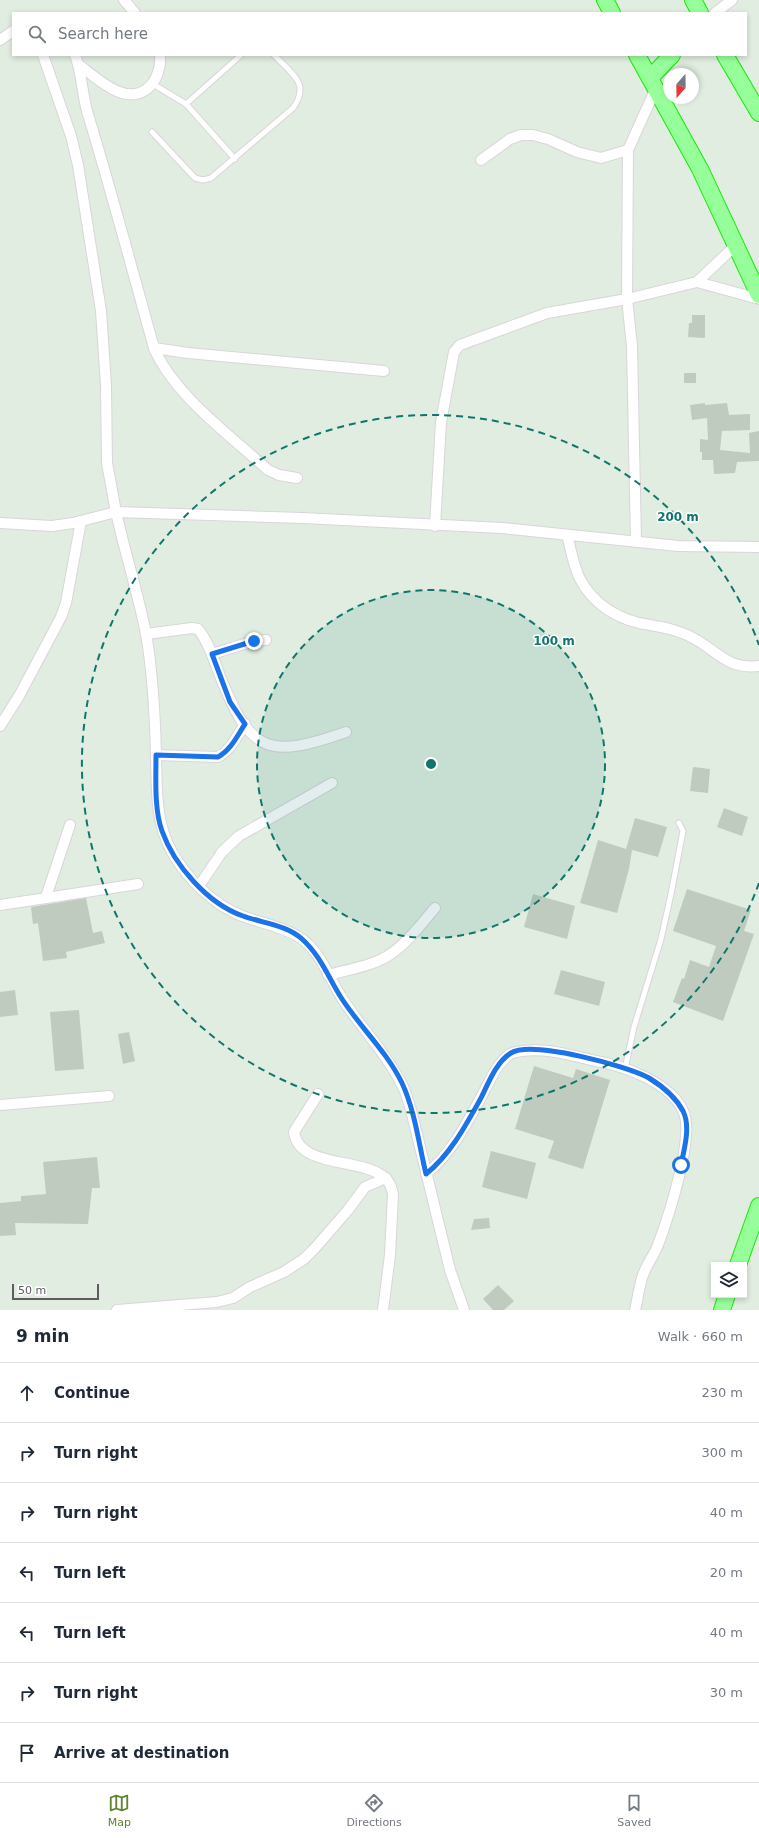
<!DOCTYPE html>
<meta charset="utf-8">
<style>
body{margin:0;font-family:"DejaVu Sans",sans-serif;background:#f2f2f3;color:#1f2937}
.controls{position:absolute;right:12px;bottom:12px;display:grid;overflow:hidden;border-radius:0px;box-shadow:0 2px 6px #0003}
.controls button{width:36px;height:36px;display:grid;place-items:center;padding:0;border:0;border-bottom:1px solid #e0e1e3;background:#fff;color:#1f2937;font:20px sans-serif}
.compass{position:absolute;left:663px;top:68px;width:36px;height:36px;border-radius:50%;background:#fff;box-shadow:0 2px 6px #0003;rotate:200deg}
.scale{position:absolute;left:12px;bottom:10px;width:87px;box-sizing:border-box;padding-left:4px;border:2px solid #615963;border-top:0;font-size:11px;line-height:14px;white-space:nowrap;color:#615963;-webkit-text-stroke:3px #fff;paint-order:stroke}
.stop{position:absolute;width:12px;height:12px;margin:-9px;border:3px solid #1a73e8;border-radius:50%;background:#fff}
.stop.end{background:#1a73e8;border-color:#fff;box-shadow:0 1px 4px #0008}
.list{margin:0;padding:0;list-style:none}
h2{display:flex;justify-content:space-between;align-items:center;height:52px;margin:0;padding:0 16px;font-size:17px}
h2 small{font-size:13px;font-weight:400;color:#747a83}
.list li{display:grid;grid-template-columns:26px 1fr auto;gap:12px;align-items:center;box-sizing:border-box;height:60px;padding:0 16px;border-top:1px solid #e0e1e3}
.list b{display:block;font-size:15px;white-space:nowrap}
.list em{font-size:13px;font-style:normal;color:#747a83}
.icon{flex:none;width:22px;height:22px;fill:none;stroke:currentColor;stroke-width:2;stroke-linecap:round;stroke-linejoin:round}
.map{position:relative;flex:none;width:759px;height:1310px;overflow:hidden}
.search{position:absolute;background:#fff;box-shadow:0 2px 6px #0003;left:12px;right:12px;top:12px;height:44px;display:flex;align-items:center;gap:10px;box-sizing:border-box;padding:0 14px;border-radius:0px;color:#747a83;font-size:15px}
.sheet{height:472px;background:#fff}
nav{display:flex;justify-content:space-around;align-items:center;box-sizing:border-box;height:56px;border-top:1px solid #e0e1e3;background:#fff;font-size:11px;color:#747a83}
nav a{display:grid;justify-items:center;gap:2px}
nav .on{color:#5f832e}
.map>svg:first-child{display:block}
.building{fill:#c0cbc0}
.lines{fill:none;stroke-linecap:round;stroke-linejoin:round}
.service-casing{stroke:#dbd4db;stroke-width:7}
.minor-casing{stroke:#dbd4db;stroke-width:12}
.trunk-casing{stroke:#10ee00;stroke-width:18}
.service{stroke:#fff;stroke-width:5}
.minor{stroke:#fff;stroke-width:10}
.trunk{stroke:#96ff99;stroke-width:16}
.route{stroke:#1a73e8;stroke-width:5}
.ring{fill:none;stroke:#0f766e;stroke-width:2;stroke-dasharray:7 5}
.centre{fill:#0f766e;stroke:#fff;stroke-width:2}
.ring-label{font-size:12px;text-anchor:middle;font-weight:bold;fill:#0f766e;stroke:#fff;stroke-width:3;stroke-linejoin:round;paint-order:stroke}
</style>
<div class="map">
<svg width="759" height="1310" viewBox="0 0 759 1310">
<rect width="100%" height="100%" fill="#e1ede1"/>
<!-- building -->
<g class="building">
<path d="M692,315H705V338L688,337L689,323H692Z"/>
<rect x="684" y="373" width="12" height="10"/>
<path d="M705,403V405L727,403L729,415L750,414V430L722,431L720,450L750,453L749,433L759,431V461L737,462L735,473L714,474L713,460H702V452H700V439L708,440L707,418L692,420L690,405Z"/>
<path d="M693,767L710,769L708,793L690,791Z"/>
<path d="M724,808L748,817L742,836L717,827Z"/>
<path d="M635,818L667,827L658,857L632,850L629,869L617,913L580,903L598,840L626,849Z"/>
<path d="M687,889L751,910L744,931L754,934L723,1021L673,1002L682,978L684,979L690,960L709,967L716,946L673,931Z"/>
<path d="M533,894L575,906L567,939L524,927Z"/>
<path d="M86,898L93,933L102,931L105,943L66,952L67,958L43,961L38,923L33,924L31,907Z"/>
<path d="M561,970L605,982L599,1006L554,994Z"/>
<path d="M15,990L18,1015L0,1017V992Z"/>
<path d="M79,1010L84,1069L55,1071L50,1012Z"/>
<path d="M129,1032L135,1061L123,1064L118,1034Z"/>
<path d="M534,1066L573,1078L576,1069L610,1080L583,1169L548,1158L554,1141L515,1129Z"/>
<path d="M491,1151L536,1163L527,1199L482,1187Z"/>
<path d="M97,1157L100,1188H92L88,1224L15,1223L16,1235L0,1236V1203L21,1201V1196L46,1194L43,1162Z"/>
<path d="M489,1218L490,1228L471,1230L474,1219Z"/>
<path d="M498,1285L514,1301L504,1310H493L483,1299Z"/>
</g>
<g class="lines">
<!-- service casing -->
<g class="service-casing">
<g id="service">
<path d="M153,84L186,104L235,159"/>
<path d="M186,104L241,55"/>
<path d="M152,132L195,178L203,180L211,178L293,108C311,83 291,73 274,55"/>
<path d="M625,1069L634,1027L661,939L671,894L683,831L679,823"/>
</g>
</g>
<!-- minor casing -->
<g class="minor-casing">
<g id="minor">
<path d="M124,0L135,13"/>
<path d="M715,13L732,0"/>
<path d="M0,40L13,31"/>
<path d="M75,55C82,73 82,93 87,111C111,190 132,269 154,348C174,395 231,436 268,470L279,475L297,478"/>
<path d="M79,65C97,78 124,106 147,89C157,81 161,67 160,55"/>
<path d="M481,160L510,139L521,135H533L548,139L577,152L601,158L628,150"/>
<path d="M697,282L759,299"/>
<path d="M154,348L188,353L384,371"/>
<path d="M0,523L52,526L73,523L116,512L107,463L106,385L101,311L78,165L71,136L43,55"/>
<path d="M435,526L441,422L454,352L460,345L547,313L627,299L628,150L656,88"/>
<path d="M567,535C571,549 573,565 580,579C592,602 614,617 639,623C655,626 674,628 689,636C716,648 725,670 759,666"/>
<path d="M636,542L632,346L627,299L697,282L736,245"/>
<path d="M146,634L192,628L198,629C209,642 214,661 220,676C251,754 269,759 346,732"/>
<path d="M212,654L254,641L266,640"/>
<path d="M0,726L19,696L61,617L66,603L81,521"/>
<path d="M156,755L218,757C231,750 237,736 245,724"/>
<path d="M199,886L222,852L239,836L332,783"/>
<path d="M46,897L70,825"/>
<path d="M0,905L138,884"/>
<path d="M328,975C349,969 375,966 392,953C409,941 422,923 435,908"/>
<path d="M318,1094L294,1132C299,1169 363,1157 385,1178C390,1182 392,1189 393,1194L390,1255L383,1310"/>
<path d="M0,1105L109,1096"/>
<path d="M426,1174C450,1155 466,1125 480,1099C489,1083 496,1064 510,1054C513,1052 518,1052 522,1051C549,1048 569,1055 596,1061C625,1066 672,1083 684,1113C694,1139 668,1218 658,1245C654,1255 647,1264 643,1275C639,1286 638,1298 635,1310"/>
<path d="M117,1310L217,1302L233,1298L250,1287L284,1272L304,1259L315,1248L348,1210L365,1187L386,1178"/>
<path d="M464,1310L450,1270L411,1110C408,1101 406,1091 401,1083C385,1051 360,1027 342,998C329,978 320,950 299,937C281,926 261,923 242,916C214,905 187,879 172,852C155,822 157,789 156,755C155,715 153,673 146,634C138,593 125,553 116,512L303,518L502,528L678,546L759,547"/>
</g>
</g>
<!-- trunk casing -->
<g class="trunk-casing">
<g id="trunk">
<path d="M605,0L612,13"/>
<path d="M693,0L700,13"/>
<path d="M637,55L700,169L759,295"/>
<path d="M725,55L759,113"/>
<path d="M650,78L672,55"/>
<path d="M738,1265L759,1206"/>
<path d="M722,1310L727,1295"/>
</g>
</g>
<!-- service -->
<use href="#service" class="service"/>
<!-- minor -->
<use href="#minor" class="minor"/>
<!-- trunk -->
<use href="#trunk" class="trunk"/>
</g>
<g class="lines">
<!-- route -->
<path class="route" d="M254,641L212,654L230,702L245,724C237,736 231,750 218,757L156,755C156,778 154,809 162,831C174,865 208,904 243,916C262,923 287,925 302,939C321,956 329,979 342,999C361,1028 387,1052 402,1083C415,1111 419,1145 426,1174C450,1155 466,1125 481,1098C488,1084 496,1062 511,1053C532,1040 627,1066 649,1078C662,1086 676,1098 683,1111C691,1127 684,1149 681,1165"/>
</g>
<!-- distance rings -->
<circle cx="431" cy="764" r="174" fill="#0f766e" fill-opacity=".12"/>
<g class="ring">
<circle cx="431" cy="764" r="174"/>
<path d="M759 883A349 349 0 1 1 759 645"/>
</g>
<circle cx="431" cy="764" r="6" class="centre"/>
<g class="ring-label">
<text x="678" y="521">200 m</text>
<text x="554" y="645">100 m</text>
</g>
</svg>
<div class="controls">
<button><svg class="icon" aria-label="layers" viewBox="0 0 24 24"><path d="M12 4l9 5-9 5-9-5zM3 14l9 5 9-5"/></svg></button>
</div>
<svg class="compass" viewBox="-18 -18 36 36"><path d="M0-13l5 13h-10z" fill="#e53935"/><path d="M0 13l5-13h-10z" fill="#747a83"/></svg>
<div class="scale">50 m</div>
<div class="stop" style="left:681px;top:1165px"></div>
<div class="stop end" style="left:254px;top:641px"></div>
<div class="search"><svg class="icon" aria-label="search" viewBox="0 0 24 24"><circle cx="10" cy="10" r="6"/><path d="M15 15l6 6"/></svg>Search here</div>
</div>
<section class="sheet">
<h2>9 min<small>Walk · 660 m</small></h2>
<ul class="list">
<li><svg class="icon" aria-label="ahead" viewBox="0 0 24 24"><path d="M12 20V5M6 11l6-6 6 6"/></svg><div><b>Continue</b></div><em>230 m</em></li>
<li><svg class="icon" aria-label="right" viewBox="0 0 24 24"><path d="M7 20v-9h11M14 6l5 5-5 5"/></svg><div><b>Turn right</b></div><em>300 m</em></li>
<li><svg class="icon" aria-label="right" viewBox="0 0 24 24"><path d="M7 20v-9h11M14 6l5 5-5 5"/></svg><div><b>Turn right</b></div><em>40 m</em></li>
<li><svg class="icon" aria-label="left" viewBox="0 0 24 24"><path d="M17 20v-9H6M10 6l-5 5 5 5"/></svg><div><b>Turn left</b></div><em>20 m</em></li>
<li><svg class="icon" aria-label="left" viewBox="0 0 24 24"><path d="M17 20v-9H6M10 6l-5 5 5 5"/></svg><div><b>Turn left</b></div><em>40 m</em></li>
<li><svg class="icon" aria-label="right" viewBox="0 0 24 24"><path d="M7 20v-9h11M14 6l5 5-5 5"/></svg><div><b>Turn right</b></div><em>30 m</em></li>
<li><svg class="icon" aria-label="arrive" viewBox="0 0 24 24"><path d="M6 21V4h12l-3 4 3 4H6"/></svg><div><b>Arrive at destination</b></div></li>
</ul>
</section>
<nav>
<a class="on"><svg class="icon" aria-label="map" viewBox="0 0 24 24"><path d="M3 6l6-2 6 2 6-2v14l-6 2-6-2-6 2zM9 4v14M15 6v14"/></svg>Map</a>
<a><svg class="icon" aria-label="directions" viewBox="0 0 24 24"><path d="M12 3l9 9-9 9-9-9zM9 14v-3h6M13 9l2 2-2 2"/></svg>Directions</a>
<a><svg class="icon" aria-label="saved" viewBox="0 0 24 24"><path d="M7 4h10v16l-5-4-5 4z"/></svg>Saved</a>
</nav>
